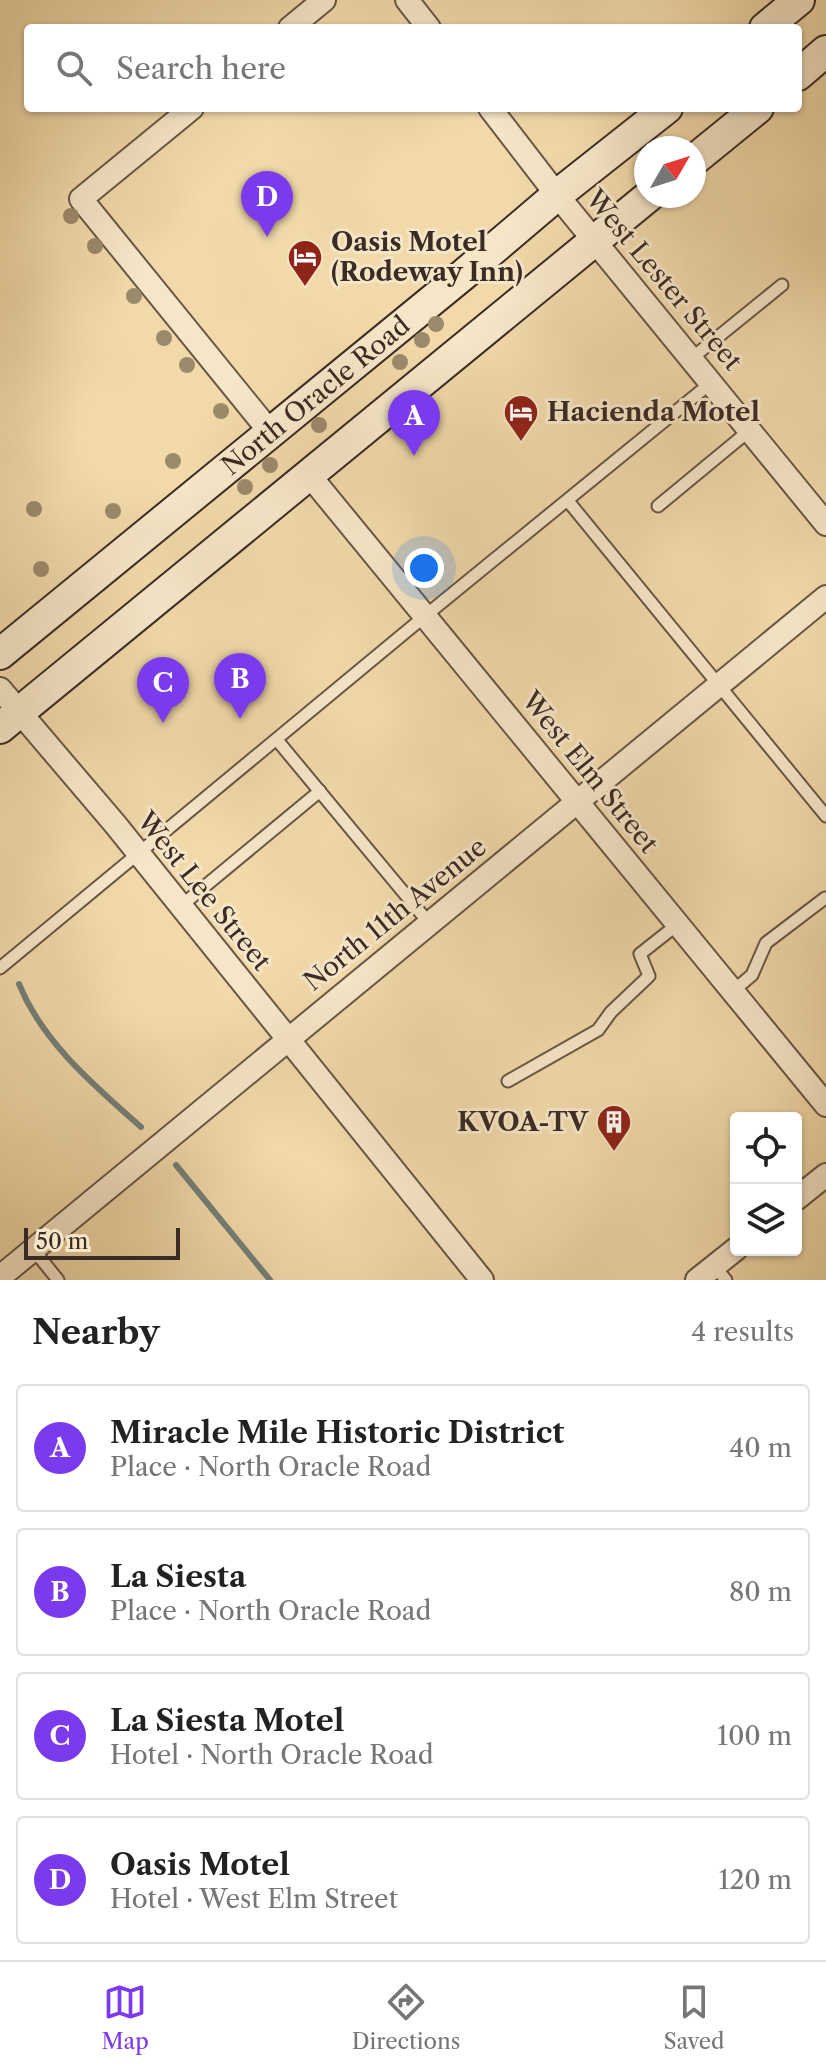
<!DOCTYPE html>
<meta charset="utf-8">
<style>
body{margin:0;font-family:"Libre Caslon Text",serif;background:#f2f2f2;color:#222}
.controls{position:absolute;right:24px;bottom:24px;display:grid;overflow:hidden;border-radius:8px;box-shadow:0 2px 6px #0004}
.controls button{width:72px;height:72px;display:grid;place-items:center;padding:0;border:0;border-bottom:2px solid #e0e0e0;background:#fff;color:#222;font:40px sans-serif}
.compass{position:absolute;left:634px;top:136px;width:72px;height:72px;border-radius:50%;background:#fff;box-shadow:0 2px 6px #0004;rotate:51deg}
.scale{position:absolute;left:24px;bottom:20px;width:156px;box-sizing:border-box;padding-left:8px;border:4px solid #3a2b24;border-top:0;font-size:22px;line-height:28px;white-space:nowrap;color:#3a2b24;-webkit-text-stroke:6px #f6e6c8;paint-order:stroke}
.you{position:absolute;left:424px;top:568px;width:28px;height:28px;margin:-20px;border:6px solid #fff;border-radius:50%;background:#1a73e8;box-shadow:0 0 0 12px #1a73e833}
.badge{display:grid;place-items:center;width:52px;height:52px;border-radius:50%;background:#7c3aed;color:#fff;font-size:26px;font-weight:700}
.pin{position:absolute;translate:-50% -66px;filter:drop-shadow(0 2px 4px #0008)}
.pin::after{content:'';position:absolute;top:42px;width:28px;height:24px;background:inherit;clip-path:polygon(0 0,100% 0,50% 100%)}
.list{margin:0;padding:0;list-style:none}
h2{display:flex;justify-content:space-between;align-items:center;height:104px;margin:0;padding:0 32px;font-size:34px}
h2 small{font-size:26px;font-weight:400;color:#767676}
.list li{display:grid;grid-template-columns:52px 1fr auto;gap:24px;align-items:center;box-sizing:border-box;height:128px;margin:0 16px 16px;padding:0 16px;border:2px solid #e0e0e0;border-radius:8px}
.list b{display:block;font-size:30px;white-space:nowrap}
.list p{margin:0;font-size:26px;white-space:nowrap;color:#767676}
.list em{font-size:26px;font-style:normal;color:#767676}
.icon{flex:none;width:44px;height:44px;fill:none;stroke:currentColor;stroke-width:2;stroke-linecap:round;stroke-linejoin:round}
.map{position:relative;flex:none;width:826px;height:1280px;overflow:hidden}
.search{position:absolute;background:#fff;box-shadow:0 2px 6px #0004;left:24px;right:24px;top:24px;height:88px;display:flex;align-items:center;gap:20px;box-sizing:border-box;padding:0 28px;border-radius:8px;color:#767676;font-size:30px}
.sheet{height:680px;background:#fff}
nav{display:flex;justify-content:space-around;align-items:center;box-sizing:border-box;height:112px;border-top:2px solid #e0e0e0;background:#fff;font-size:22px;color:#767676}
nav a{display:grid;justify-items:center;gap:4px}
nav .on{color:#7c3aed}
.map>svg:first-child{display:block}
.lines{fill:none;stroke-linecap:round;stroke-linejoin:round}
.stream{stroke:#758079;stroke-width:6}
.service-casing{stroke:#685646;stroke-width:15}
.minor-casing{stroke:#685646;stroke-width:26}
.secondary-casing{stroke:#3a2b24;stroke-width:34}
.service{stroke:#f6e6c8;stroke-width:11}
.minor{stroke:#f6e6c8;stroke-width:22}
.secondary{stroke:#f6e6c8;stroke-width:30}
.tree{fill:#9b896b}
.labels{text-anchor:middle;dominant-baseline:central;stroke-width:6;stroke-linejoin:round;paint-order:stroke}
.poi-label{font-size:26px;font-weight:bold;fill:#3a2b24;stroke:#f6e6c8;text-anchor:start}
.street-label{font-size:26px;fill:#3a2b24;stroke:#f6e6c8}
</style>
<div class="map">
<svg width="826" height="1280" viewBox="0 0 826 1280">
<rect width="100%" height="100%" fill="#f1d9aa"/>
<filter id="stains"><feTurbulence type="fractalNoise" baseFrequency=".0025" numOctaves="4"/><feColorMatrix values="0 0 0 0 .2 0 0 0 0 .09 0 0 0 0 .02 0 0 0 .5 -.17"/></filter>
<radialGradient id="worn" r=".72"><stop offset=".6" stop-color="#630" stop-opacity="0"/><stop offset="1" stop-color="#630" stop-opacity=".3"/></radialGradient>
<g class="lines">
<!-- stream -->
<g class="stream">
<path d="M19,984C43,1043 95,1086 141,1127"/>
<path d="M176,1165L270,1280"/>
</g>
<!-- service casing -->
<g class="service-casing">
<g id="service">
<path d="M692,358L782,285"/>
<path d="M568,501L826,816"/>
<path d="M658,506L750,430"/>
<path d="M277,740L429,923"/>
<path d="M181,906L320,791"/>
<path d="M0,968L425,616L712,382"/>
<path d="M733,991L752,975L766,943L825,898"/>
<path d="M508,1081L598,1030L611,1012L649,976L640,954L678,924"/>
<path d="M33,1249L58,1280"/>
<path d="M715,1267L726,1280"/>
</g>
</g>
<!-- minor casing -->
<g class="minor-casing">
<g id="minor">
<path d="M407,0L429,28"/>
<path d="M290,28L324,0"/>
<path d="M192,108L81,199L271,433"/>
<path d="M490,108L557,195L826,524"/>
<path d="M310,476L826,1105"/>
<path d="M0,689L115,824L482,1280"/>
<path d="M796,1199L826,1175"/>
<path d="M0,1277L826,597"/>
<path d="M697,1280L736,1249"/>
</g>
</g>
<!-- secondary casing -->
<g class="secondary-casing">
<g id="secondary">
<path d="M765,28L799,0"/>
<path d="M798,75L826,51"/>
<path d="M694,160L758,108"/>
<path id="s1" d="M0,654L463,275L557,195L667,108"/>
<path d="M0,728L649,196"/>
</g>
</g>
<!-- service -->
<use href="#service" class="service"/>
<!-- minor -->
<use href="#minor" class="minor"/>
<!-- secondary -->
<use href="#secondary" class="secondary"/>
</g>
<!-- trees -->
<g class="tree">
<circle cx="71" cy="216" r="8"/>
<circle cx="95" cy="246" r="8"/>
<circle cx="134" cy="296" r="8"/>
<circle cx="436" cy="324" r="8"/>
<circle cx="164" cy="338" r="8"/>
<circle cx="422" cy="340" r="8"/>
<circle cx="400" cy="362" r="8"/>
<circle cx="187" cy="365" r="8"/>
<circle cx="221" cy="411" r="8"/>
<circle cx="319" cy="425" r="8"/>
<circle cx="173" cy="461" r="8"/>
<circle cx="270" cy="465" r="8"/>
<circle cx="245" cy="487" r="8"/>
<circle cx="34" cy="509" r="8"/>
<circle cx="113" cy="511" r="8"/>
<circle cx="41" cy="569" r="8"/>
</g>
<!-- icons -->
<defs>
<g id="hotel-pin" transform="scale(1.8)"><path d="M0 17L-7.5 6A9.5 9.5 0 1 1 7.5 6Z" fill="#8f2418" stroke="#f6e6c8"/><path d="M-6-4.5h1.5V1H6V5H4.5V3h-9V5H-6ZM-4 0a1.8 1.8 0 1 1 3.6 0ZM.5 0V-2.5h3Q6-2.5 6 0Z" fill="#fff"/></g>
<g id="building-pin" transform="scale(1.8)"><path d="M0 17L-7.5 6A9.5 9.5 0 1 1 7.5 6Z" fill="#8f2418" stroke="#f6e6c8"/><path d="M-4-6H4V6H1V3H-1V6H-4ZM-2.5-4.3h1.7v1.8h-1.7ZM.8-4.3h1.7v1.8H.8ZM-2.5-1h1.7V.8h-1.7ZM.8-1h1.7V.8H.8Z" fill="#fff"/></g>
</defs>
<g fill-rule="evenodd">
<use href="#hotel-pin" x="305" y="257"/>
<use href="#hotel-pin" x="521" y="412"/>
<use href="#building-pin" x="614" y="1122"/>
</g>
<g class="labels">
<!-- poi labels -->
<g class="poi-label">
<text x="331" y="242">Oasis Motel<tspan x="331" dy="30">(Rodeway Inn)</tspan></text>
<text x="547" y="412">Hacienda Motel</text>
<text x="588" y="1122" text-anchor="end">KVOA-TV</text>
</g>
<!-- street labels -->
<g class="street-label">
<text transform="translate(664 280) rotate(50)">West Lester Street</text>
<text stroke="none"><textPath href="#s1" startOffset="408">North Oracle Road</textPath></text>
<text transform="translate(590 772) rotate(51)">West Elm Street</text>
<text transform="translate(204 891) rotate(51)">West Lee Street</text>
<text transform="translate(395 914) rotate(-39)">North 11th Avenue</text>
</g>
</g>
<rect width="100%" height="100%" filter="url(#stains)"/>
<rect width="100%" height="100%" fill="url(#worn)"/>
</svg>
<div class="controls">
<button><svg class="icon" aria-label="locate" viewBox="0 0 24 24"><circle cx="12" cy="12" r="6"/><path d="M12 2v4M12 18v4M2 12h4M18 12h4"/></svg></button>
<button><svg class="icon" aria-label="layers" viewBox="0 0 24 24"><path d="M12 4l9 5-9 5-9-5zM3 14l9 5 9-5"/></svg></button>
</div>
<svg class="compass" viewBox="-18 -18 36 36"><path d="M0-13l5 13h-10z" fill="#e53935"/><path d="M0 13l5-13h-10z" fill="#767676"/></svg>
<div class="scale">50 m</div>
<div class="you"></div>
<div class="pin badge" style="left:414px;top:456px">A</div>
<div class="pin badge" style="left:240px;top:719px">B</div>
<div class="pin badge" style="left:163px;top:723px">C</div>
<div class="pin badge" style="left:267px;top:237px">D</div>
<div class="search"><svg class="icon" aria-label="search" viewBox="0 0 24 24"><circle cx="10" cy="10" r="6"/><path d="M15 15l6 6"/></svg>Search here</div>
</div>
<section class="sheet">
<h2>Nearby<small>4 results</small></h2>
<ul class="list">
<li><span class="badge">A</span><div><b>Miracle Mile Historic District</b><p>Place · North Oracle Road</p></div><em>40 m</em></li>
<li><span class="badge">B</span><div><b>La Siesta</b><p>Place · North Oracle Road</p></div><em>80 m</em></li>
<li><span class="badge">C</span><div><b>La Siesta Motel</b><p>Hotel · North Oracle Road</p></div><em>100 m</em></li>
<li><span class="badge">D</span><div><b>Oasis Motel</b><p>Hotel · West Elm Street</p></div><em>120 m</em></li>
</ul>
</section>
<nav>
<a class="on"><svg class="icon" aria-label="map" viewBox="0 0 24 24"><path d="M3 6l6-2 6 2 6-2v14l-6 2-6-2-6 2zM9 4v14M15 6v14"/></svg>Map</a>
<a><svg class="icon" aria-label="directions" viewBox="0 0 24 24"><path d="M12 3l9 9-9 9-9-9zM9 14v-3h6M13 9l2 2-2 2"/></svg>Directions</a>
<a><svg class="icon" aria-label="saved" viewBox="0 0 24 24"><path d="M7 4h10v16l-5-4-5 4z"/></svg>Saved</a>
</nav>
